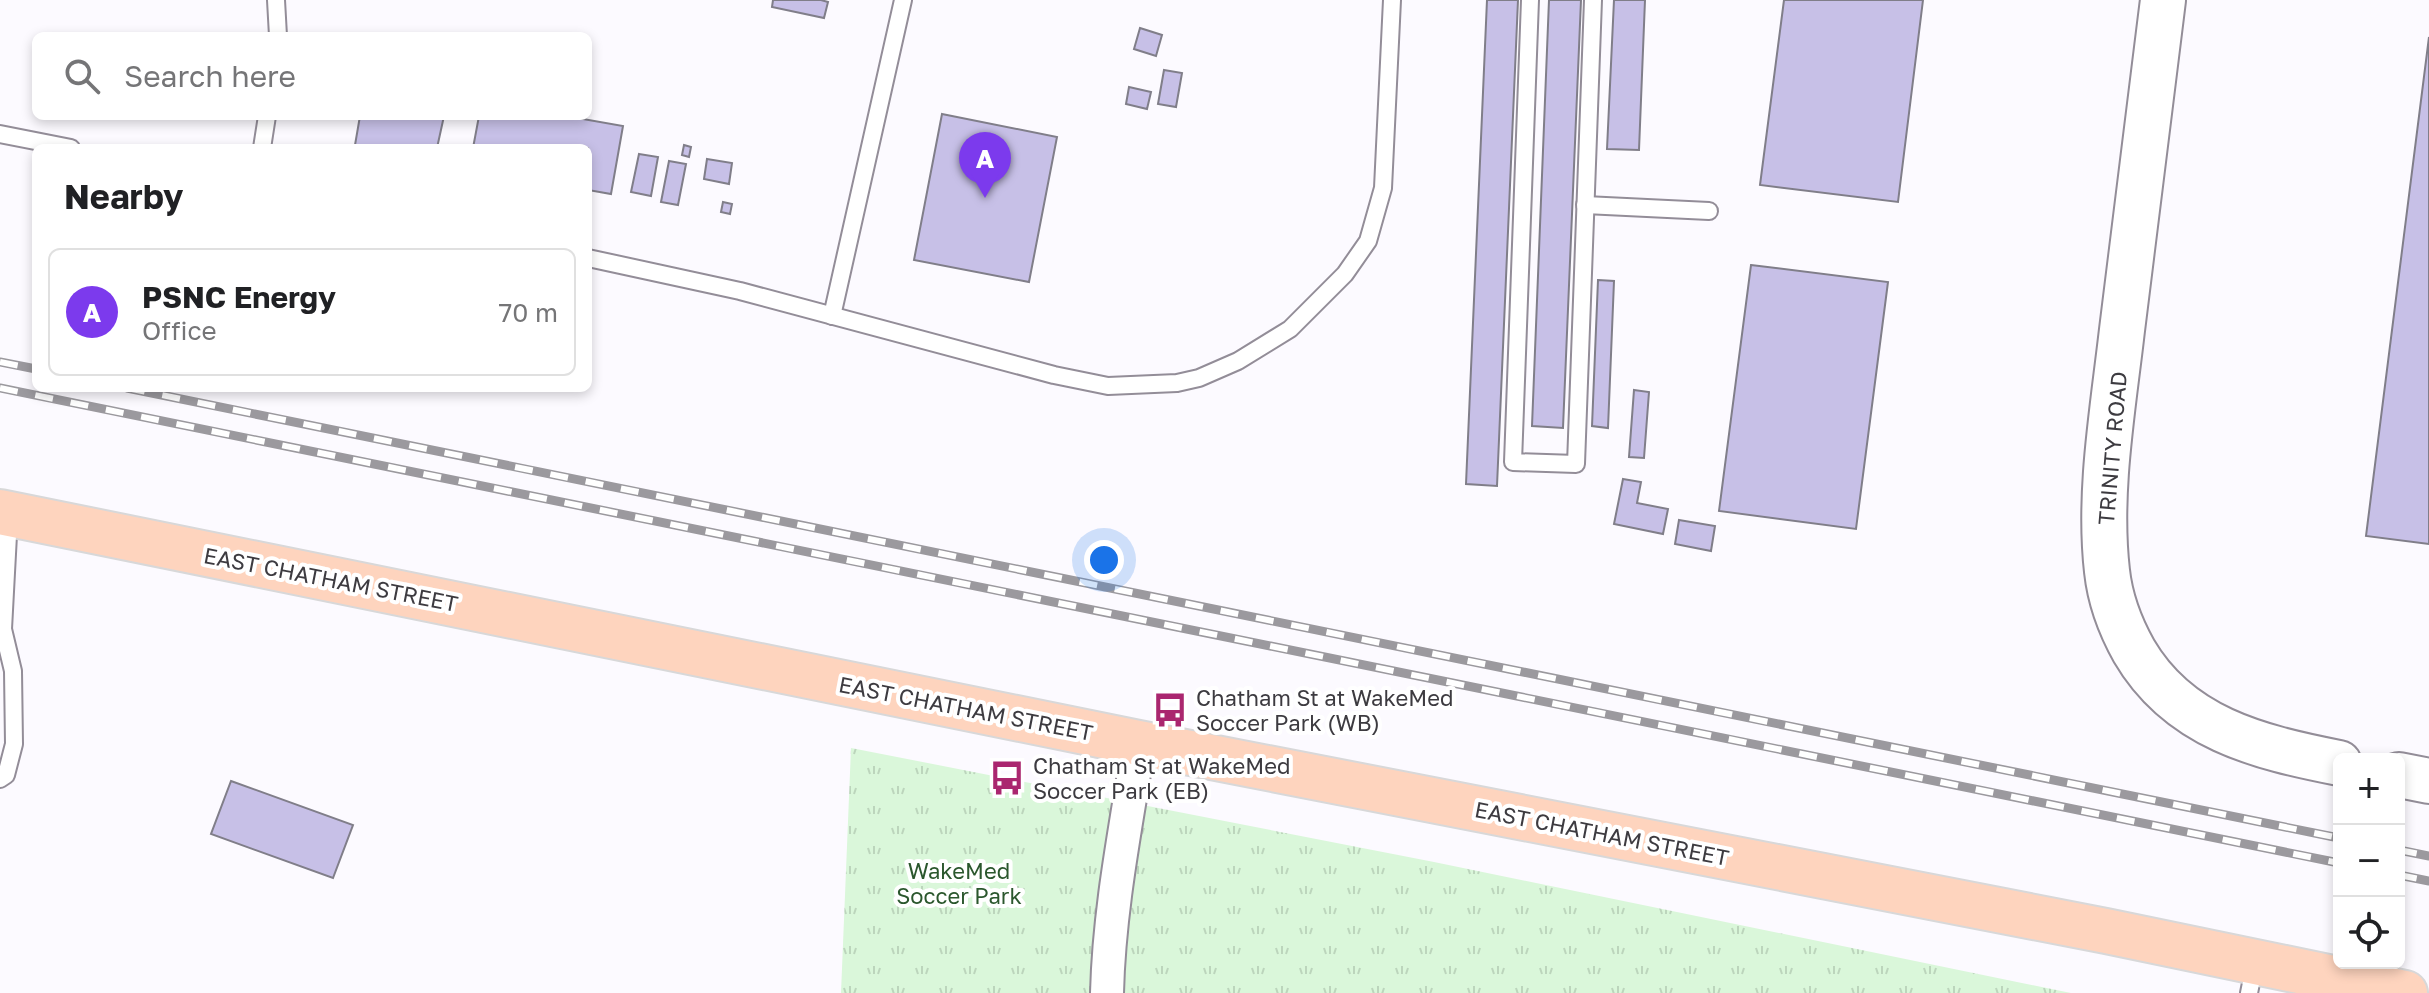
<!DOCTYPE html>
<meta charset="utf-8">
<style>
body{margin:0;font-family:"Golos Text",sans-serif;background:#f2f2f2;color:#202124}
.controls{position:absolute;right:24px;bottom:24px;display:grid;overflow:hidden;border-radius:12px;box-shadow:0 4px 12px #0003}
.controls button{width:72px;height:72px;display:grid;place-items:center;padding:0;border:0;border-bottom:2px solid #e0e0e0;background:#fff;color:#202124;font:40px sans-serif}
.you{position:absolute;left:1104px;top:560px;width:28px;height:28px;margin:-20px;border:6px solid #fff;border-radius:50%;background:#1a73e8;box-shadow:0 0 0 12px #1a73e833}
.badge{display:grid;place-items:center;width:52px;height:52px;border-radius:50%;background:#7c3aed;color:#fff;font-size:26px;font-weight:700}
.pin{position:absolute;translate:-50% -66px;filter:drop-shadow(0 2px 4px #0008)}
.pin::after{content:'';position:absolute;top:42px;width:28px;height:24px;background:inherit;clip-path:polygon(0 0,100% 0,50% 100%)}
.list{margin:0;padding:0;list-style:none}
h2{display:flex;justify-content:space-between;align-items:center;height:104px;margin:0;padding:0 32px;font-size:34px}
h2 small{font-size:26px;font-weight:400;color:#757577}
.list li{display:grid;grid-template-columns:52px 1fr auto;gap:24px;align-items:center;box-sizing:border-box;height:128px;margin:0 16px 16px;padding:0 16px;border:2px solid #e0e0e0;border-radius:12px}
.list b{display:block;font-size:30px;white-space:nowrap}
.list p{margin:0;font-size:26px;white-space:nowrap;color:#757577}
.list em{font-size:26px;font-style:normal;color:#757577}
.icon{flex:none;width:44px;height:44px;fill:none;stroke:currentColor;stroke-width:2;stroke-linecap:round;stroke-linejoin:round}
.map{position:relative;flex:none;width:2429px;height:993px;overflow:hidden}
.search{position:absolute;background:#fff;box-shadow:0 4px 12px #0003;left:32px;top:32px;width:560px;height:88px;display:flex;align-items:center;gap:20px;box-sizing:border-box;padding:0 28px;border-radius:12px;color:#757577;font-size:30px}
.panel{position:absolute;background:#fff;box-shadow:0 4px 12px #0003;left:32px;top:144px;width:560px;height:248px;border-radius:12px}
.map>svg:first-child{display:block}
.park{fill:url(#park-tufts)}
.building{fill:#c7c0e7;stroke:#807e89;stroke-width:2}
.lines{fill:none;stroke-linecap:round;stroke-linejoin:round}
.lane-casing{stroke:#938d98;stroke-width:20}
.street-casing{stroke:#938d98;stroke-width:36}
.secondary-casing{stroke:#938d98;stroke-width:48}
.primary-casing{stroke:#d8d8d9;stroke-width:48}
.lane{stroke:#fff;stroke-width:16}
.street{stroke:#fff;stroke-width:32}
.secondary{stroke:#fff;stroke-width:44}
.primary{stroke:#fed4be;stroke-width:44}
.rail-casing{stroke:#9b999e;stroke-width:9}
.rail{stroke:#fff;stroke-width:6;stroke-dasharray:18;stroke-linecap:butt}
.labels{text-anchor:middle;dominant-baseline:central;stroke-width:8;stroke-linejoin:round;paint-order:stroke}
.street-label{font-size:22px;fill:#3d3b40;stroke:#fff}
.poi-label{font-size:22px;fill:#3d3b40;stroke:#fff;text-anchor:start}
.park-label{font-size:22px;fill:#2b572d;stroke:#fff}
</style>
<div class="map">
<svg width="2429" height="993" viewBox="0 0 2429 993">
<defs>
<pattern id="park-tufts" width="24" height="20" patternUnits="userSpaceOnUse" patternTransform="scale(2)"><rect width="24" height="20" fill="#daf7da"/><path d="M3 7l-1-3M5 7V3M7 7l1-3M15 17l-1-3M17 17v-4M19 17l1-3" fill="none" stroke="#bcd5bc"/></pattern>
</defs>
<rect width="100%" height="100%" fill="#fcfaff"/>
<!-- park -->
<path class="park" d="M851,748L1434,862L2071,993H841Z"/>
<!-- building -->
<g class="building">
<path d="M773,0H821L828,2L824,18L772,7Z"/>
<path d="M1487,0H1518L1497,486L1466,484Z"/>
<path d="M1549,0H1581L1563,428L1532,426Z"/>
<path d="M1614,0H1645L1639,150L1607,149Z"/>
<path d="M1784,0H1923L1898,202L1760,185Z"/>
<path d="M1140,28L1162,35L1156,56L1134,49Z"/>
<path d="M2429,37V544L2366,536Z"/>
<path d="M1164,70L1182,73L1176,107L1158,104Z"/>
<path d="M1129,87L1151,92L1147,109L1126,104Z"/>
<path d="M942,114L1057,137L1029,282L914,260Z"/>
<path d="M360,116H444L437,148H368L355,145Z"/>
<path d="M479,116H566L623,126L611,194L588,190V148H473Z"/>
<path d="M684,145L691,147L689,157L682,155Z"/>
<path d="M639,154L658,157L651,196L631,192Z"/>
<path d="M707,159L732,163L729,184L704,179Z"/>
<path d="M669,161L686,164L678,205L661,202Z"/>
<path d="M723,202L732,204L730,214L721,212Z"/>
<path d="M1751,265L1888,282L1856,529L1719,511Z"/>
<path d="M1598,280L1614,281L1608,428L1592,426Z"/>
<path d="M1634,390L1649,392L1644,458L1629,457Z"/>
<path d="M1623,479L1641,482L1637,503L1668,509L1663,534L1614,524Z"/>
<path d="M1679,520L1715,526L1711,551L1675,544Z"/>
<path d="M231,781L353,825L333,878L211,834Z"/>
</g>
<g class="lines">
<!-- lane casing -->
<g class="lane-casing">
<g id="lane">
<path d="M276,0L278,36"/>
<path d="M1530,0L1513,462L1576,464L1593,0"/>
<path d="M0,134L71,148"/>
<path d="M262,148L267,116"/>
<path d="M1585,205L1709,211"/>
<path d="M588,258L740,291L1054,375L1108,386L1177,383L1199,378L1238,361L1290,329L1345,274L1368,241L1383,188L1392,0"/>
<path d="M832,316L903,0"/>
<path d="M0,779L6,775L14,744L13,671L3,629L9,516"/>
<path d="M2249,993L2255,963"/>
</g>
</g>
<!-- street casing -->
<g class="street-casing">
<path id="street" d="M1107,993C1109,909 1126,826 1139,743"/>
</g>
<!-- secondary casing -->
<g class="secondary-casing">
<g id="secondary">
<path d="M2163,0C2149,110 2136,220 2122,330C2113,409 2098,492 2107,571C2110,599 2120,626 2134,651C2179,728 2258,747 2339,763"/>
<path d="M2399,775L2429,781"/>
</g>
</g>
<!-- primary casing -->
<g class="primary-casing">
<path id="primary" d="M0,512L1139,743L2106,931L2405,993"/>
</g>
<!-- lane -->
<use href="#lane" class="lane"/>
<!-- street -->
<use href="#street" class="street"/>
<!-- secondary -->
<use href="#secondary" class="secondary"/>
<!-- primary -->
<use href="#primary" class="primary"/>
<!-- rail casing -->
<g class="rail-casing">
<g id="rail">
<path d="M0,362L36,369"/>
<path d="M0,388L2339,863"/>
<path d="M127,388L2339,838"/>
<path d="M2399,850L2429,856"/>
<path d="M2399,875L2429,881"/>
</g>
</g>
<!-- rail -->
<use href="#rail" class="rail"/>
</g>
<!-- icons -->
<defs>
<g id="bus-bare" transform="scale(2.76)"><path d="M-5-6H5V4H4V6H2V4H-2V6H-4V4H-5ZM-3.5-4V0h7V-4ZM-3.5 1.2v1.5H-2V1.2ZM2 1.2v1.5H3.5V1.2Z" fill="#aa266f" stroke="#fff" stroke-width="2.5" paint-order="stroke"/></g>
</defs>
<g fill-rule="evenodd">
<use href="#bus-bare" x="1170" y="710"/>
<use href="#bus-bare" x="1007" y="778"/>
</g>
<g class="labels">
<!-- street labels -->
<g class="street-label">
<text transform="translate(2112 448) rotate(-85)">TRINITY ROAD</text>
<text transform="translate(331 579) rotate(11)">EAST CHATHAM STREET</text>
<text transform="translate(966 708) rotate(11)">EAST CHATHAM STREET</text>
<text transform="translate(1602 833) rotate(11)">EAST CHATHAM STREET</text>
</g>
<!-- poi labels -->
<g class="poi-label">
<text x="1196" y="697">Chatham St at WakeMed<tspan x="1196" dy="25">Soccer Park (WB)</tspan></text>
<text x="1033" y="765">Chatham St at WakeMed<tspan x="1033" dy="25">Soccer Park (EB)</tspan></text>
</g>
<!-- park labels -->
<g class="park-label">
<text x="959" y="870">WakeMed<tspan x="959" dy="25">Soccer Park</tspan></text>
</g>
</g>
</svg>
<div class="controls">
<button>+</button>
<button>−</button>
<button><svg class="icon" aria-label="locate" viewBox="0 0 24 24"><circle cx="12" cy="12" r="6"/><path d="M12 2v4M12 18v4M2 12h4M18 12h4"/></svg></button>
</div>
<div class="you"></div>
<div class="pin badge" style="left:985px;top:198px">A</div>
<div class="search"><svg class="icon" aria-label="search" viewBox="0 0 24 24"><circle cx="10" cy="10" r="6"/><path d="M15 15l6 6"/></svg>Search here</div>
<section class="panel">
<h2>Nearby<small></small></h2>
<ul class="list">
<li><span class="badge">A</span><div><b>PSNC Energy</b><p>Office</p></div><em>70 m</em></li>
</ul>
</section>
</div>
